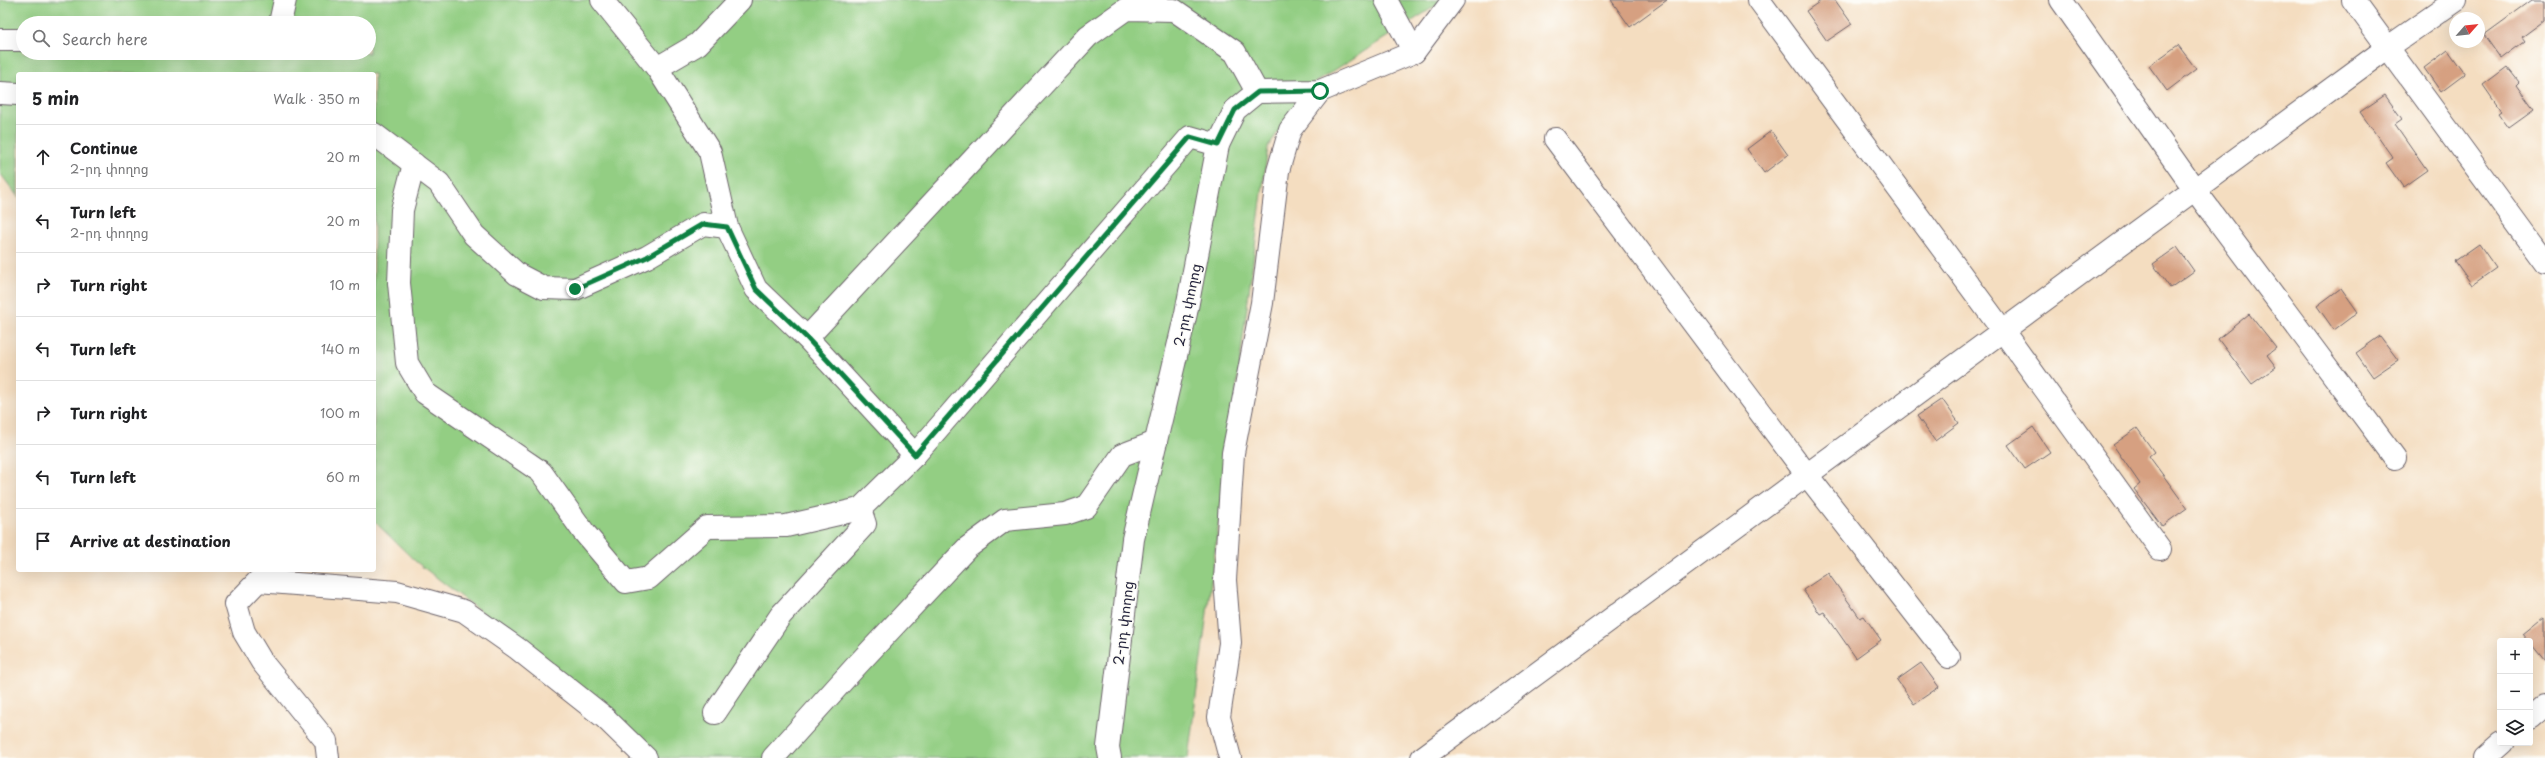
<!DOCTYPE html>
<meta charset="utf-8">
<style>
body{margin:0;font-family:"Playpen Sans","Noto Sans Armenian",sans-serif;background:#f6f6f6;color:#202124}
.controls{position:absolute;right:12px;bottom:12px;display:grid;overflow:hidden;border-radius:4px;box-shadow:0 4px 16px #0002}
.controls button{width:36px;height:36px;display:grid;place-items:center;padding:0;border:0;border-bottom:1px solid #e0e0e0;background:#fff;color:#202124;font:20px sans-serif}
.compass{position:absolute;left:2449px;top:12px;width:36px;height:36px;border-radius:50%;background:#fff;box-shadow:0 4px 16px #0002;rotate:63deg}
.stop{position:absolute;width:12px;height:12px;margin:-9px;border:3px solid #0b8043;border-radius:50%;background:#fff}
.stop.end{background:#0b8043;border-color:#fff;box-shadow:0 1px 4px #0008}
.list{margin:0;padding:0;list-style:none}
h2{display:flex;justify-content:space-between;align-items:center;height:52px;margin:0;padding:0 16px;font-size:17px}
h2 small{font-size:13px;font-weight:400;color:#757577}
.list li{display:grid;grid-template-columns:26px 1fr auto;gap:12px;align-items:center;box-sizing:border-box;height:64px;padding:0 16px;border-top:1px solid #e0e0e0}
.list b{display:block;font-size:15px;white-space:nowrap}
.list p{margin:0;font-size:13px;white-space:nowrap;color:#757577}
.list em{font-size:13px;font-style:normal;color:#757577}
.icon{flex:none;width:22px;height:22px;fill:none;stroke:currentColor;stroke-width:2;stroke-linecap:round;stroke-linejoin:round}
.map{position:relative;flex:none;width:2545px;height:758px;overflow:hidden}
.search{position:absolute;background:#fff;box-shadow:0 4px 16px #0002;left:16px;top:16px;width:360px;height:44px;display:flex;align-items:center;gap:10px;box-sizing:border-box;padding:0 14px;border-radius:22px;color:#757577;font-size:15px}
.panel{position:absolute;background:#fff;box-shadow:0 4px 16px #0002;left:16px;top:72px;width:360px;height:500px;border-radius:4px}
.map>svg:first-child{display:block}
.green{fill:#93ce83;stroke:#5a785f;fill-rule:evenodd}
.building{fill:#d6a081}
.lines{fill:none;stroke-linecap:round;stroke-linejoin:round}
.minor-casing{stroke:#6c636a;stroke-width:24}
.minor{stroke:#fff;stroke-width:22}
.route{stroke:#0b8043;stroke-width:5}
.labels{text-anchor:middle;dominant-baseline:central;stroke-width:3;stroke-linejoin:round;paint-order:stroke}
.street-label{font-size:14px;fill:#22223b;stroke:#fdfcf7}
</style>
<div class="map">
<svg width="2545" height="758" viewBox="0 0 2545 758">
<rect width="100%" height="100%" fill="#fdfcf7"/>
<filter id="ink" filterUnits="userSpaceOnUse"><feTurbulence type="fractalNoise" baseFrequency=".025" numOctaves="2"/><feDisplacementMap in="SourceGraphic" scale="8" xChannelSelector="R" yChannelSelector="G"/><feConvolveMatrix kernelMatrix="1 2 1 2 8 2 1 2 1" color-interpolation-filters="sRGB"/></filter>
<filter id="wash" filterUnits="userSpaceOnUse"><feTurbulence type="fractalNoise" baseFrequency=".012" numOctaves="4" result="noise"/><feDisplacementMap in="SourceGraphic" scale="16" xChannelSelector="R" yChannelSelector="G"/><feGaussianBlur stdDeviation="0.9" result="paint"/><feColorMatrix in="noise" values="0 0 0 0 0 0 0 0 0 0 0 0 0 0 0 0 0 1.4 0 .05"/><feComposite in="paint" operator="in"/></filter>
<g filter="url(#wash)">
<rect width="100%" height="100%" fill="#f4ddc0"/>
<!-- green -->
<path class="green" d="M0,0H1445L1308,87L1268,147L1188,758H653L588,694L415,561L374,521V74H18V197L0,173ZM23,23H369V53H23Z"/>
<g id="blocks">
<!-- building -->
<g class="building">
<path d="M1611,0H1667L1630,27Z"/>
<path d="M1822,0H1835L1852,24L1827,41L1806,11Z"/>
<path d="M2532,0H2545V20L2522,37L2525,41L2501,59L2484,35Z"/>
<path d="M2178,45L2196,69L2167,91L2149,66Z"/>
<path d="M2448,50L2465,74L2441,92L2424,68Z"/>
<path d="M2507,67L2519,82L2516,85L2534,110L2509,128L2498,113L2501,111L2483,85Z"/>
<path d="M2385,95L2402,119L2395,124L2427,170L2403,187L2386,163L2393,158L2360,112Z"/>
<path d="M1771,131L1788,155L1764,173L1747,149Z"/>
<path d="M2479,244L2496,268L2472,285L2455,261Z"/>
<path d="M2177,247L2194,271L2170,288L2153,264Z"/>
<path d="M2341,288L2358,312L2334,330L2317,306Z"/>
<path d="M2249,314L2276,348L2267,355L2276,367L2252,384L2218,339Z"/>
<path d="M2380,336L2398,360L2373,377L2356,353Z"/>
<path d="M1942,399L1959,423L1935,441L1917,416Z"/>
<path d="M2033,427L2050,452L2025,469L2008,445Z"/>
<path d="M2137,428L2154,452L2149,456L2187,508L2162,526L2134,489L2140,484L2113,445Z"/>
<path d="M1828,573L1860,618L1864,616L1881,640L1856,658L1824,612L1820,614L1803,590Z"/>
<path d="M2545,616V661L2523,634Z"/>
<path d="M1921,663L1939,687L1914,704L1897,680Z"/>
</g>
</g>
</g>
<g filter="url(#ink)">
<use href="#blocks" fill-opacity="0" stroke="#6c636a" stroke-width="1"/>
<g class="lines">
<!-- minor casing -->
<g class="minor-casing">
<g id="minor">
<path d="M602,0L657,68L710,152L727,227L756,289L807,338L915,455L1190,137L1218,145"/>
<path d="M1386,0L1414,52"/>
<path d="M1759,0L2003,331L2160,549"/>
<path d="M2061,0L2195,190L2395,458"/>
<path d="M2353,0L2545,262"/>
<path d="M280,23L285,0"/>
<path d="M0,40H23"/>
<path d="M657,68L698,44L740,0"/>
<path d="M0,93L18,94"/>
<path d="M374,134L439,183L474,235L517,274L544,288L575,289L647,257L703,224L727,227"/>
<path d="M1555,139L1807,475L1949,657"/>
<path d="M414,164L402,210L399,283L407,363L425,393L541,472L583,531L626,582L649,578L707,527L786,526L860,509L915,455"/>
<path d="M807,338L1088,36L1126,9L1174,10L1235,52L1257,92"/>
<path d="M715,713L781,615L865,524L860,509"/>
<path d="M2530,718L2545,705"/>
<path d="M328,758L326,741L262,662L244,632L236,604L258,581L397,592L464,611L518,649L604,717L646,758"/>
<path d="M773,758L858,664L967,548L1005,520L1065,514L1086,507L1122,455L1156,442"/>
<path d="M1110,758L1108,747L1133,539L1186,313L1218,145L1235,110L1257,92L1320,91L1414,52L1453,0"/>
<path d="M1230,758L1219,717L1230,643L1225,580L1233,453L1262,303L1278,171L1290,130L1320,91"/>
<path d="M1422,758L2387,48L2456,0"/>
<path d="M2485,758L2502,743"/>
</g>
</g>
<!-- minor -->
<use href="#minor" class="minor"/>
</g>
</g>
<g class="lines" filter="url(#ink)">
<!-- route -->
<path class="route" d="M575,289L647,257L703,224L727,227L756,289L807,338L915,455L1190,137L1218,145L1235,110L1258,92L1320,91"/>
</g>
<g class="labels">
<!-- street labels -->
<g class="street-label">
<text transform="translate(1187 305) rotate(-78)">2-րդ փողոց</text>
<text transform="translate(1123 623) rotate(-83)">2-րդ փողոց</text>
</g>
</g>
</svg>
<div class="controls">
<button>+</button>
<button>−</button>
<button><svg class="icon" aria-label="layers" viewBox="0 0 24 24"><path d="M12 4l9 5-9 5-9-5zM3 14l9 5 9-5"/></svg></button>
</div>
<svg class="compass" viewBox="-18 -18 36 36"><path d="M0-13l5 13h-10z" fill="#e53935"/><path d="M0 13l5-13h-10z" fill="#757577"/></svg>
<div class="stop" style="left:1320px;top:91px"></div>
<div class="stop end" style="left:575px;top:289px"></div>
<div class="search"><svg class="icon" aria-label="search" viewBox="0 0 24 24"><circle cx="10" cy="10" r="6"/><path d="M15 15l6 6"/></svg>Search here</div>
<section class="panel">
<h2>5 min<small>Walk · 350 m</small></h2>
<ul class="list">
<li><svg class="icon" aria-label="ahead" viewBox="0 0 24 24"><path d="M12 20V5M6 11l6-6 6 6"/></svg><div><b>Continue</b><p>2-րդ փողոց</p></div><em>20 m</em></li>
<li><svg class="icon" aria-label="left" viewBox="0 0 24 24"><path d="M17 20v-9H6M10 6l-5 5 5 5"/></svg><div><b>Turn left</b><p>2-րդ փողոց</p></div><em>20 m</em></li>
<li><svg class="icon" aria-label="right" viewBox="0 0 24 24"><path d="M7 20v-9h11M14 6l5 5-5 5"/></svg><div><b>Turn right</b></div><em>10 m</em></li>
<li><svg class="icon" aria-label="left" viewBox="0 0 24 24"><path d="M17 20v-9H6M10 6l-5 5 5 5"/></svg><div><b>Turn left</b></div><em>140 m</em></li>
<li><svg class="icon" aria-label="right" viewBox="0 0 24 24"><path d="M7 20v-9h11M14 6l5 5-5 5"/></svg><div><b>Turn right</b></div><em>100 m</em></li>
<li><svg class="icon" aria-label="left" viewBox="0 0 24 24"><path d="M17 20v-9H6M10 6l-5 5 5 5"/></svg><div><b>Turn left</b></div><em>60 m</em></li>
<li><svg class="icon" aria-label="arrive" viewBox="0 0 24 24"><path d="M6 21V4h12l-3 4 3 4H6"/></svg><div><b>Arrive at destination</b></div></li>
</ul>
</section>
</div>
